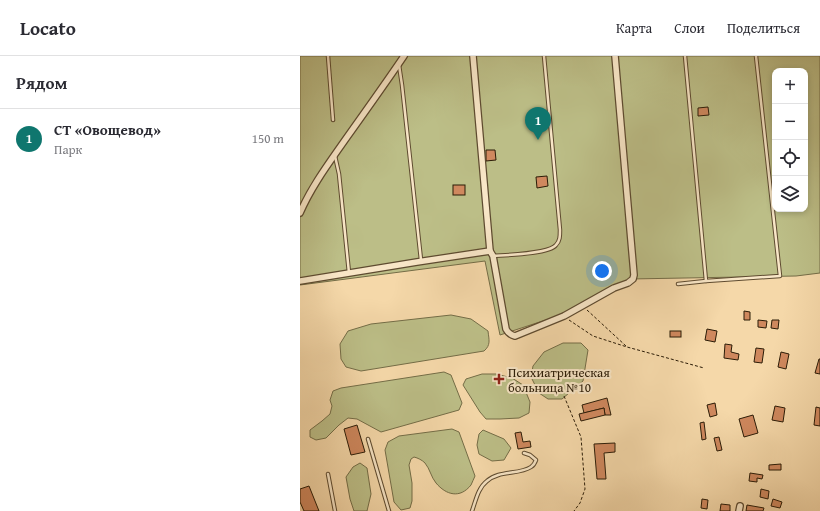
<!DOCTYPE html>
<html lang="ru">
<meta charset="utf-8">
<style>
body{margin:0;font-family:"Gentium Book Plus",serif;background:#f7f7f7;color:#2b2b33}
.controls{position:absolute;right:12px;top:12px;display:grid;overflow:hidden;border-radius:8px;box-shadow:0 2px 6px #0003}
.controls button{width:36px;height:36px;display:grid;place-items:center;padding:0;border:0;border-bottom:1px solid #e1e1e2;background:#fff;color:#2b2b33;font:20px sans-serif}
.you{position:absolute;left:302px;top:215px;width:14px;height:14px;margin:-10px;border:3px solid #fff;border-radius:50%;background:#1a73e8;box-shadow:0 0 0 6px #1a73e833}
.badge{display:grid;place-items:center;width:26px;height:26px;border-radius:50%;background:#0f766e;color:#fff;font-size:13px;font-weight:700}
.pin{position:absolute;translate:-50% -33px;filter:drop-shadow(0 1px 2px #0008)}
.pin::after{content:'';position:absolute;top:21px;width:14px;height:12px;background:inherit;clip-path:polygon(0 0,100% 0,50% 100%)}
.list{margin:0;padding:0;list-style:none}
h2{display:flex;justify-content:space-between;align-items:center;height:52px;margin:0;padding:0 16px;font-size:17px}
h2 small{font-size:13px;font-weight:400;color:#7c7c81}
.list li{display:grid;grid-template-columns:26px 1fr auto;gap:12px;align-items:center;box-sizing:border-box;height:60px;padding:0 16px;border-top:1px solid #e1e1e2}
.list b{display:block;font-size:15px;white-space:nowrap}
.list p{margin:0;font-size:13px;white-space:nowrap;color:#7c7c81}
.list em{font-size:13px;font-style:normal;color:#7c7c81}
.icon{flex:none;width:22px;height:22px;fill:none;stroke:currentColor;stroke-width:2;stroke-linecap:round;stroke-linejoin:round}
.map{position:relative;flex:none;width:520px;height:455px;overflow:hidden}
header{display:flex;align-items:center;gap:24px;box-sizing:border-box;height:56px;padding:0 20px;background:#fff;border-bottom:1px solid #e1e1e2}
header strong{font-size:19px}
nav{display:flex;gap:22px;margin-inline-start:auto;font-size:14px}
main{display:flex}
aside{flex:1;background:#fff}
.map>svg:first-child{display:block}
.green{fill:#bcbe87;stroke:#746d47;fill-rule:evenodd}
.building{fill:#cf885e;stroke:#2b1c07}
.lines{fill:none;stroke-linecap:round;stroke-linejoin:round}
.lane-casing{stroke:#5e4b30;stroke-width:4.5}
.street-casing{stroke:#5e4b30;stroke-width:8}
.path{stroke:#2b1c07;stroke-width:1;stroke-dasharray:3 2;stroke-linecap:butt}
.lane{stroke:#f8e6c7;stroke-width:2.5}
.street{stroke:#f8e6c7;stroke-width:5.5}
.poi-dot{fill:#8f2418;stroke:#f8e6c7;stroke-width:1.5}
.labels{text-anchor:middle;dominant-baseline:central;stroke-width:4;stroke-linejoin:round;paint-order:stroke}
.poi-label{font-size:13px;fill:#2b1c07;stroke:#f8e6c7;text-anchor:start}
</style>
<header>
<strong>Locato</strong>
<nav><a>Карта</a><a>Слои</a><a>Поделиться</a></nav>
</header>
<main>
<aside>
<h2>Рядом<small></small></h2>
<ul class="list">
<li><span class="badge">1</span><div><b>СТ «Овощевод»</b><p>Парк</p></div><em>150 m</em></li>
</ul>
</aside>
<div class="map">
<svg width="520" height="455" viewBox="0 0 520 455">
<rect width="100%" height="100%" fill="#f5d8a9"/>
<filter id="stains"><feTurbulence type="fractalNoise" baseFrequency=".005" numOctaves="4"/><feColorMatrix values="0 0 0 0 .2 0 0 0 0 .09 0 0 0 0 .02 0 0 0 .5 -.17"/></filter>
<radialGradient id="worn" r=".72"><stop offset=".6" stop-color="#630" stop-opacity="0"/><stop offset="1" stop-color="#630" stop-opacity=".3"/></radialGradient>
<!-- green -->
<g class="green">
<path d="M0,0H520V217L496,220L330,223L255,261L200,279L185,205L0,229ZM475,15H505V153H475Z"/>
<path d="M151,259L171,263L188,275C189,284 191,289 184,295L61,315L46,311L41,303L40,288L48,275L71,268Z"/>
<path d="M263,287H281L288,294L283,325L262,343H248L239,337L231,321L233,310L244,296Z"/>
<path d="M144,316L151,319L162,347L159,354L81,376L57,363L48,362L39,369L26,382L16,384L10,381V374L22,365L30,358L32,350L30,344L33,335L41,332Z"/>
<path d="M182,318H196L212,322L223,329L230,346L229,357L219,362L200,363H186L180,356L163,329L166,323Z"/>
<path d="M152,373L159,376L175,420C174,423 172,426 171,429C160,443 146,439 136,427C131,421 130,413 125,407C122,404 118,402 114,401L111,403L109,409L112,427V445L110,452L101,454L94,446L85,394L88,386L99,380Z"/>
<path d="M183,374L204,383L211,392L204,404L192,405L179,398L177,389L179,378Z"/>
<path d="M60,407L67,412L71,438L67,455H54L50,443L46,421L53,411Z"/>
</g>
<!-- building -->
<g class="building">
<path d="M408,51L409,59L398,60V52Z"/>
<path d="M186,94H195L196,104L186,105Z"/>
<path d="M247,120L248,130L237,132L236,121Z"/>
<rect x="153" y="129" width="12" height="10"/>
<path d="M444,255L450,256V264H444Z"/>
<path d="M458,264L467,265L466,272L458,271Z"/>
<path d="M472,264H479L478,273L471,272Z"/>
<path d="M407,273L417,275L415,286L405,284Z"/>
<rect x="370" y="275" width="11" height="6"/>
<path d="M425,288L432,289L431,296L439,298L438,304L424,302Z"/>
<path d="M456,292L464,293L462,307L454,306Z"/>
<path d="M481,296L489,298L486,313L478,311Z"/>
<path d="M519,303H520V318L515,317Z"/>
<path d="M307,342L311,359H305L304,352L284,357L282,349Z"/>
<path d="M415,347L417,359L410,361L407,349Z"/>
<path d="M475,350L485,352L483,366L472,364Z"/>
<path d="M516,351L520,352V370L514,369Z"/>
<path d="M304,352L305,359L281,365L279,358Z"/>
<path d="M453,359L458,377L444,381L439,363Z"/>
<path d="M404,366L406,383L402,384L400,367Z"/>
<path d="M57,369L65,396L51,399L44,373Z"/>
<path d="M221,376L223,386L230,385L231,391L218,393L215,377Z"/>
<path d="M419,381L422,394L417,395L414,382Z"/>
<path d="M315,387V396L304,397L306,423H297L294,388Z"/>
<path d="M481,408V414H469V409Z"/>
<path d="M450,417L463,419L462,423L457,422V426L449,425Z"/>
<path d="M9,430L19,455H4L0,446V433Z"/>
<path d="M461,433L469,435L468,443L460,441Z"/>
<path d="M402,443L408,444L407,453L401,452Z"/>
<path d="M473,443L482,446L480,452L471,450Z"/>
<path d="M421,448L430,449V455H420Z"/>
<path d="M447,449L464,452L463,455H446Z"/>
</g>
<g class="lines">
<!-- lane casing -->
<g class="lane-casing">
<g id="lane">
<path d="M28,0L33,64"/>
<path d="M385,0L406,225"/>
<path d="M99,9L102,29L121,204"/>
<path d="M35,100L39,118L48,207L49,217"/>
<path d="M193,200C206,199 249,198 256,189C260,185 260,180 260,174L244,0"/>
<path d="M378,228L406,225L480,220L456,0"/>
<path d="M68,383L89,455"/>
<path d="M28,418L35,455"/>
<path d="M172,455C176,444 178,432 187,425C199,414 219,419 231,411C234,409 235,407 236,404L230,399L224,397"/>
</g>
</g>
<!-- street casing -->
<g class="street-casing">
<g id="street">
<path d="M173,0L190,195L193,200L206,273C208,277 211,279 215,280L264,260L314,232L328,227L333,223L334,219L315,0"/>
<path d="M0,157C11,131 29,107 45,84C65,56 85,28 104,0"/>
<path d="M0,225L117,206L190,195"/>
<path d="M439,455L440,450"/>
</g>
</g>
<!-- path -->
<g class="path">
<path d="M287,254L326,290"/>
<path d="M269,264L293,280L327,291L404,312"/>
<path d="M264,340L281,381L285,433L280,447L274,455"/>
</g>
<!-- lane -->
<use href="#lane" class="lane"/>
<!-- street -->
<use href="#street" class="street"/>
</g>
<!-- markers -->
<path class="poi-dot" d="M197 317h4v4h4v4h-4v4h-4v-4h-4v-4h4z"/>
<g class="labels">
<!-- poi labels -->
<g class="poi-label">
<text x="208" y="316">Психиатрическая<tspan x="208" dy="15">больница №10</tspan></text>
</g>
</g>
<rect width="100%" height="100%" filter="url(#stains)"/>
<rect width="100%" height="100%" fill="url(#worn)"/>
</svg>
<div class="controls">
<button>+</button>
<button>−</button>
<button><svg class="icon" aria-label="locate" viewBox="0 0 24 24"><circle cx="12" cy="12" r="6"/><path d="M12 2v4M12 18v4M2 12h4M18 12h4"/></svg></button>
<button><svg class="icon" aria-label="layers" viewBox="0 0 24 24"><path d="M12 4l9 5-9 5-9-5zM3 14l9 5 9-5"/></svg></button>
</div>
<div class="you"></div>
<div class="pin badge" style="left:238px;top:84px">1</div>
</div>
</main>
